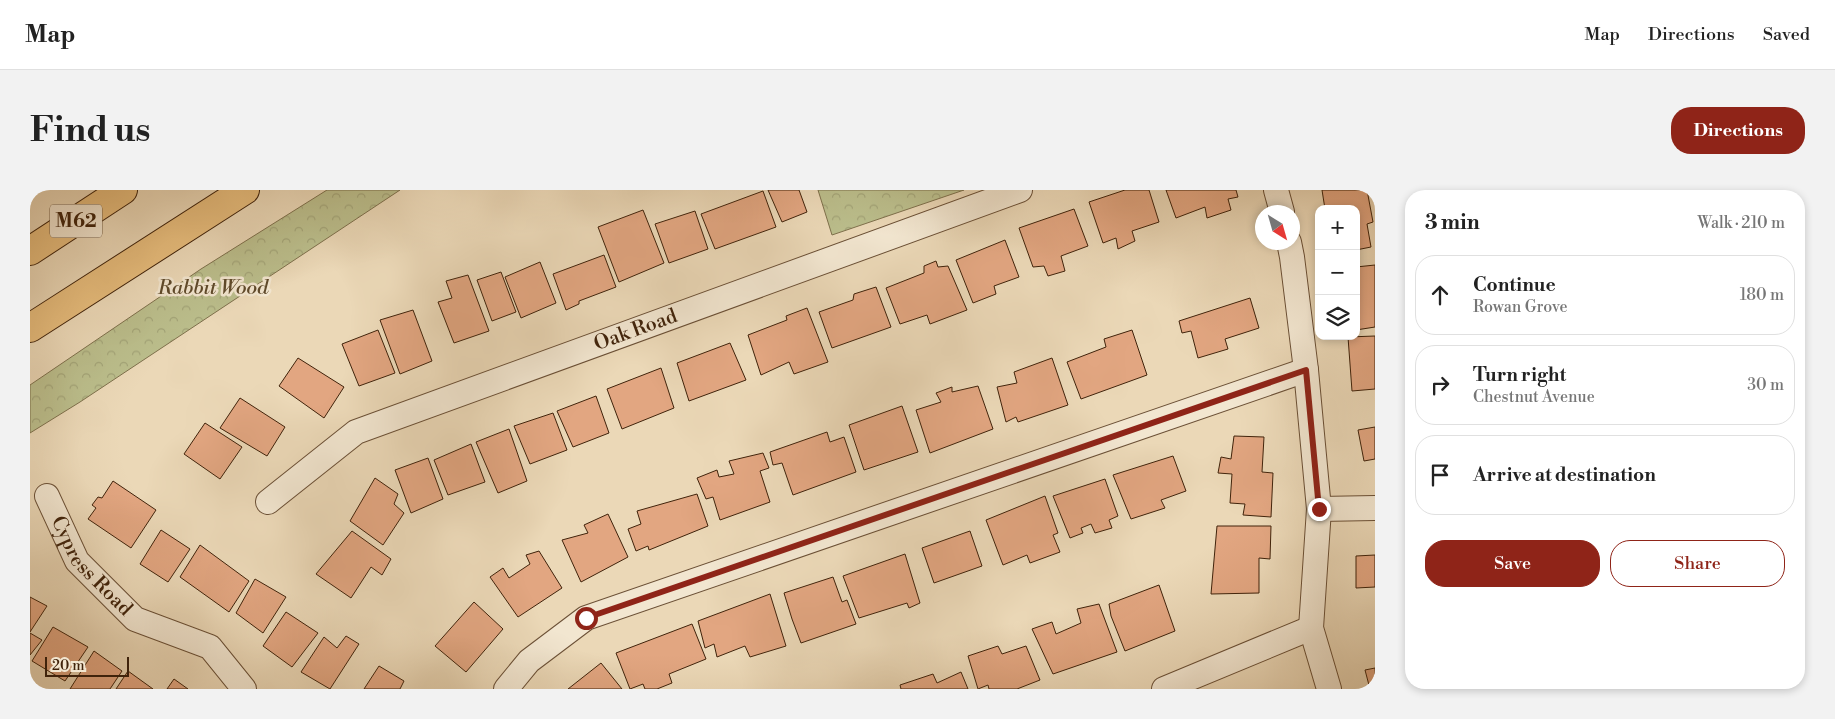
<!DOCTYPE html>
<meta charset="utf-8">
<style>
body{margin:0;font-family:"Libre Bodoni",serif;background:#f2f2f2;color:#222}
.controls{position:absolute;right:15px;top:15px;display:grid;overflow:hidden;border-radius:10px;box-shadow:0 2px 8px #0003}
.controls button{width:45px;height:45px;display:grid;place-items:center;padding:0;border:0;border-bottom:1px solid #e0e0e0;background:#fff;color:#222;font:25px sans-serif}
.compass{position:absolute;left:1225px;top:15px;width:45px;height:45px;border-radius:50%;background:#fff;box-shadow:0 2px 8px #0003;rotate:143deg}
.scale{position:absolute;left:15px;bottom:12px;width:84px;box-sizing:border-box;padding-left:5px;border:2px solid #40230b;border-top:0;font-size:14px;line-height:18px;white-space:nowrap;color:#40230b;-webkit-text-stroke:4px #f2e6d0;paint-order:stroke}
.stop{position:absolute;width:15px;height:15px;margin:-11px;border:4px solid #8f2418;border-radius:50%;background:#fff}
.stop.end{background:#8f2418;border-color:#fff;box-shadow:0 1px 5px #0008}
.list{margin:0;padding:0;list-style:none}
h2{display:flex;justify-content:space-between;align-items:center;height:65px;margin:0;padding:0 20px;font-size:21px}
h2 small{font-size:16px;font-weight:400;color:#767676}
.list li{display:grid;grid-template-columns:32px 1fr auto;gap:15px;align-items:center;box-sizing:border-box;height:80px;margin:0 10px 10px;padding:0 10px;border:1px solid #e0e0e0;border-radius:20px}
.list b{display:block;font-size:19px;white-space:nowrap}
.list p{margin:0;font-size:16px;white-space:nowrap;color:#767676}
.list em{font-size:16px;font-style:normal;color:#767676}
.actions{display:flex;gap:10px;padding:15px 20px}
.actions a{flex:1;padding:11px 0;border:1px solid #8f2418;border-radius:20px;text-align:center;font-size:18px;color:#8f2418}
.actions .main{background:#8f2418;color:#fff}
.icon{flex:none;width:28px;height:28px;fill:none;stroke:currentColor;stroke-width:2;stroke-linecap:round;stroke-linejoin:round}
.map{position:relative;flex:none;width:1345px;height:499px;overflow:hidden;border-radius:20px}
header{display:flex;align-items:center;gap:30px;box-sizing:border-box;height:70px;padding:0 25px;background:#fff;border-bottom:1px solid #e0e0e0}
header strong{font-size:24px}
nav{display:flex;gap:28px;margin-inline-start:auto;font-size:18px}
.intro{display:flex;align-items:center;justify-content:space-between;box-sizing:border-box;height:120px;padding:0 30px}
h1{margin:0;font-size:35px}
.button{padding:12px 22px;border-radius:20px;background:#8f2418;color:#fff;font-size:18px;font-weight:700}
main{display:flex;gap:30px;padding:0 30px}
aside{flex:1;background:#fff;border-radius:20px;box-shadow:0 2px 8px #0003}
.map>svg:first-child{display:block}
.forest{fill:url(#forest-crowns);stroke:#7e704c}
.building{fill:#e2a681;stroke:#40230b}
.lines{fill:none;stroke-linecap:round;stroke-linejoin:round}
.street-casing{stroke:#6b5036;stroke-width:26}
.highway-casing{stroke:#40230b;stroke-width:30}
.street{stroke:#f2e6d0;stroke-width:24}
.highway{stroke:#e6bc7c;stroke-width:28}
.route{stroke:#8f2418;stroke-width:6}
.labels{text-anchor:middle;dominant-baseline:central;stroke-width:5;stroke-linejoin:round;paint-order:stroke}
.shield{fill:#f2e6d0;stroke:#755e46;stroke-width:1}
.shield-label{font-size:19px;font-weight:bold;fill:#40230b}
.park-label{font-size:20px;font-style:italic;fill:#5f4a2b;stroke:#f2e6d0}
.street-label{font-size:20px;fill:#40230b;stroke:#f2e6d0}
</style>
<header>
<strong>Map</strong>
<nav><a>Map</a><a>Directions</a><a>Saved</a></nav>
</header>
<div class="intro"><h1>Find us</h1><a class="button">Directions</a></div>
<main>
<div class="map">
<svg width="1345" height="499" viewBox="0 0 1345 499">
<defs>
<pattern id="forest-crowns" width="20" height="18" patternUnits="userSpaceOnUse" patternTransform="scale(1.25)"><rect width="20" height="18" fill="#bbbe8c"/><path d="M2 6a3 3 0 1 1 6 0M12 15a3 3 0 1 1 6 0" fill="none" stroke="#a2a377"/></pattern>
</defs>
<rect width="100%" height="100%" fill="#ebd8b7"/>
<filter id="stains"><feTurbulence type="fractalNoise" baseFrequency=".004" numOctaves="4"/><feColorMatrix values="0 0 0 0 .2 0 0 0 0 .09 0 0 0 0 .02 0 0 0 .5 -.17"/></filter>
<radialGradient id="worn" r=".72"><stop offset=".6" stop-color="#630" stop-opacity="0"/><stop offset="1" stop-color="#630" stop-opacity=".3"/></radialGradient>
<!-- forest -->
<g class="forest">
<path d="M297,0H370L50,212L0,243V195L171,79Z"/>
<path d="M788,0H934L802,45Z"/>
</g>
<!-- building -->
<g class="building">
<path d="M738,0H769L777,22L752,32Z"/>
<path d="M1095,0H1119L1129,32L1102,41L1105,51L1088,59L1086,48L1073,53L1059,12Z"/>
<path d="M1136,0H1206L1208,7L1198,9L1201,20L1177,28L1175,17L1146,28Z"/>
<path d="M1292,0H1337L1343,32L1337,34L1341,57L1326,60V19H1295Z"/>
<path d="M733,1L746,37L685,59L671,24Z"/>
<path d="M1044,19L1058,56L1031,66L1035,81L1018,86L1014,76L1003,77L989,38Z"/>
<path d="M613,20L634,73L589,92L568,37Z"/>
<path d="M665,21L678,59L639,73L625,34Z"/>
<path d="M975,50L989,87L964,96L966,104L943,113L926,70Z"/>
<path d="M574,65L586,97L549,111V114L536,120L523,84Z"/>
<path d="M906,71L908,77L918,76L937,120L900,134L897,125L870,134L856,98L894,83V76Z"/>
<path d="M510,72L526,113L491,128L475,87Z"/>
<path d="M1345,75V137L1326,140V77Z"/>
<path d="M471,82L486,122L462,131L447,90Z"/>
<path d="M438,85L459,141L424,153L408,112L422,108L416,91Z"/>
<path d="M846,97L861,137L802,158L789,122L823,110L824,104Z"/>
<path d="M1220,108L1229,138L1195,149L1198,159L1168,168L1161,141L1152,143L1149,131Z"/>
<path d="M777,118L798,172L764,184L759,172L731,185L718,145L757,130L756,126Z"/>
<path d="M383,120L402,171L370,184L350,130Z"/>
<path d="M348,140L365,183L329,196L312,154Z"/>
<path d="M1102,140L1117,185L1051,209L1037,172L1076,157L1074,149Z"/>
<path d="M1345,146V199L1322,201L1318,147Z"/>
<path d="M700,153L716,190L659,211L647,173Z"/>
<path d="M268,168L314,197L294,228L249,196Z"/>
<path d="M1022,168L1038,215L988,232L986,227L976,232L967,197L987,193L984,182Z"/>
<path d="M631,178L644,218L592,239L577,199Z"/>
<path d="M948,196L963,239L900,263L886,220L911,212L906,203L922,197V202Z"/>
<path d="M566,206L579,243L543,257L527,221Z"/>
<path d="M210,208L255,237L237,266L190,238Z"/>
<path d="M872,216L888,262L834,280L819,235Z"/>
<path d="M523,223L537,260L500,274L484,236Z"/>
<path d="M175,233L212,257L190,289L154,264Z"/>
<path d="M1345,237V269L1334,271L1328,240Z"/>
<path d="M479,239L497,291L468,303L446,252Z"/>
<path d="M797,242L800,252L814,247L826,282L763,305L752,273L743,275L740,262Z"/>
<path d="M1204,246L1234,247L1232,282L1243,283L1241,327L1213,325L1215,314L1200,313L1202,284L1188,283L1191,267L1201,269Z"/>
<path d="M441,254L455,292L418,305L404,270Z"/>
<path d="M733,263L739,278L730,281L740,312L690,330L683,307L676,309L667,288L687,280L689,287L704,284L699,271Z"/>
<path d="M1143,266L1156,301L1131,310L1135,318L1101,329L1083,285Z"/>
<path d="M398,268L413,309L381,323L365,280Z"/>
<path d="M345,288L368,304L364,314L374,323L353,355L320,331Z"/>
<path d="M1075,289L1088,326L1079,330L1082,338L1065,343L1061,334L1051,338L1053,343L1040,348L1023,306Z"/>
<path d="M83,291L126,320L101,358L58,329L66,318L62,315L68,307L72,308Z"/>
<path d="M667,304L678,336L619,360L618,356L606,361L598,339L611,334L607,321Z"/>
<path d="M1015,306L1028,343L1023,345L1030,362L1000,373L997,365L973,375L956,330Z"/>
<path d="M578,324L598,367L551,392L532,350L558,343L554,335Z"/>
<path d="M1187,336H1241L1240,369L1229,368V403L1181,404Z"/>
<path d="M131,340L160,359L138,392L110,374Z"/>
<path d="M322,341L361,369L352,385L341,377L321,408L286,384Z"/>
<path d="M940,341L952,376L904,393L892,358Z"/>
<path d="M170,355L219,391L199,422L150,387Z"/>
<path d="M509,361L532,398L488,427L460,387L473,378L479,388L500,374L496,365Z"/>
<path d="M875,364L890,413L879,418L877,413L829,428L813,386Z"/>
<path d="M1345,365V397L1326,398V366Z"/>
<path d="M803,387L812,412L817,410L826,434L771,453L762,429L754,403Z"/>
<path d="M225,389L256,407L233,443L206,423Z"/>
<path d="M1129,395L1145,441L1095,461L1081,426L1079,414Z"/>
<path d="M740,404L756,456L720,467L715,456L687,467L684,454L675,458L668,431Z"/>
<path d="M0,407L17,416L0,442Z"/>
<path d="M444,412L473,439L436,482L405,456Z"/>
<path d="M1069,414L1087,462L1023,484L1002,439L1022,432L1026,444L1051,433L1047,419Z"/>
<path d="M256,422L288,443L262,477L233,456Z"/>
<path d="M662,434L676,469L639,484L642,493L627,499H615L613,494L600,499L586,463Z"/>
<path d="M23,437L58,457L35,491L2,471Z"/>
<path d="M0,443L12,450L0,465Z"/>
<path d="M316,446L329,454L300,499L271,482L294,447L307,458Z"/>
<path d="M968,456L972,464L996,456L1010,490L987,499H959L958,495L948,499L938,466Z"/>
<path d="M64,461L92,481L80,499H40Z"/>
<path d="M571,473L592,499H538Z"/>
<path d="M349,476L374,491L370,499H334Z"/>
<path d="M1345,478V499H1340L1335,480Z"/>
<path d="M98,481L123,499H86Z"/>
<path d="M931,482L938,499H871L870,495L903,484L907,493Z"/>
<path d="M144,489L158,499H137Z"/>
</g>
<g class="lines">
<!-- street casing -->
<g class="street-casing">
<g id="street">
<path d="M1246,0L1252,22"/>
<path d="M1259,52L1262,67L1276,180L1289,319L1281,438L1299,499"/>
<path id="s1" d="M17,306L47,371L105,429L180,457L214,499"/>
<path id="s2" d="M238,312L326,242L990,0"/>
<path d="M1289,319L1345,318"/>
<path d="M476,499L499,471L556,428L1276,180"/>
<path d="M1134,499L1281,438"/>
</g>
</g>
<!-- highway casing -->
<g class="highway-casing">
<g id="highway">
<path d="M0,61L93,0"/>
<path d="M0,138L215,0"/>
</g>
</g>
<!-- street -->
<use href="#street" class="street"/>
<!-- highway -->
<use href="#highway" class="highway"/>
</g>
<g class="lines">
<!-- route -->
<path class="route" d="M556,428L1276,180L1289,319"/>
</g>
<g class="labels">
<!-- shield labels -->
<rect class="shield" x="20" y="14.5" width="52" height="33" rx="4"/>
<g class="shield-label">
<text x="46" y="31">M62</text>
</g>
<!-- park labels -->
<g class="park-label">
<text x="183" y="98">Rabbit Wood</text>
</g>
<!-- street labels -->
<g class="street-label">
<text stroke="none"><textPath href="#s2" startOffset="410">Oak Road</textPath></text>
<text stroke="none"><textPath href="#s1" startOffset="84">Cypress Road</textPath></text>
</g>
</g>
<rect width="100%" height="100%" filter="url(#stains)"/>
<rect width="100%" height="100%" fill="url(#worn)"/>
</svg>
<div class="controls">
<button>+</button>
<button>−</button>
<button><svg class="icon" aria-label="layers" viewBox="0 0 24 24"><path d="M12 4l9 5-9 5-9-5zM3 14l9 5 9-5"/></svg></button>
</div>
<svg class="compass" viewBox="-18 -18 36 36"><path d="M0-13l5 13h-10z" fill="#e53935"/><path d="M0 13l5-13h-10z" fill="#767676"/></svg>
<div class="scale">20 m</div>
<div class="stop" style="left:556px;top:428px"></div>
<div class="stop end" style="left:1289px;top:319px"></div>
</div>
<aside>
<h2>3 min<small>Walk · 210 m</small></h2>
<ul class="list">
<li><svg class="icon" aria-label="ahead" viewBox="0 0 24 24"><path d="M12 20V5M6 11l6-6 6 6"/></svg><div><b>Continue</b><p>Rowan Grove</p></div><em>180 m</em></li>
<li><svg class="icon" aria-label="right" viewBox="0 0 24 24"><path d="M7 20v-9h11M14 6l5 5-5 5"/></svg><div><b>Turn right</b><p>Chestnut Avenue</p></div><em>30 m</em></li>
<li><svg class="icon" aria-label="arrive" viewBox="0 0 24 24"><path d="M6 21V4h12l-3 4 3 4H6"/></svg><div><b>Arrive at destination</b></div></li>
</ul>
<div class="actions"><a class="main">Save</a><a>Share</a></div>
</aside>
</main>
